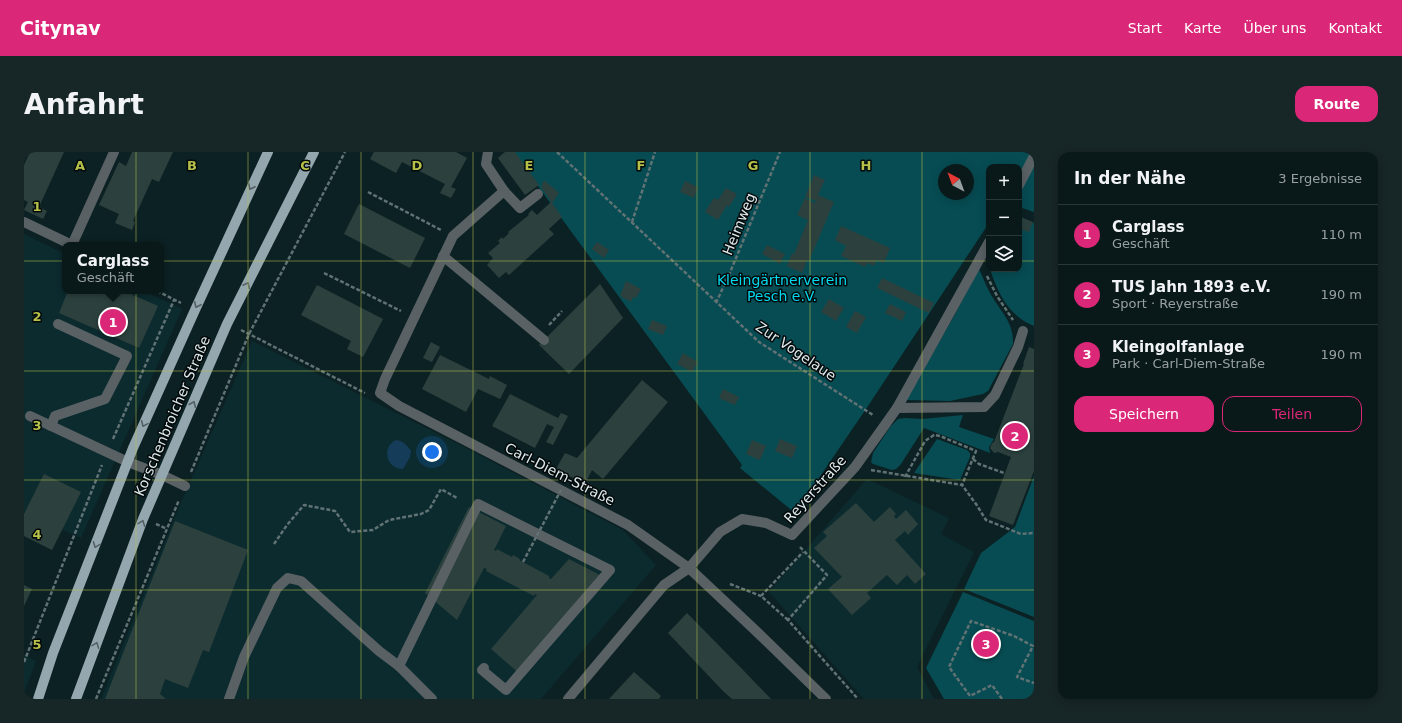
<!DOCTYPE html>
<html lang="de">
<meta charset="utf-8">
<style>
body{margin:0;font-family:"DejaVu Sans",sans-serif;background:#172627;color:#f1f3f6}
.controls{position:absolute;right:12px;top:12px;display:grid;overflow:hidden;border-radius:8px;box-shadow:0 2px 10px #0003}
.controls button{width:36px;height:36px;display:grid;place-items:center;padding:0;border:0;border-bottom:1px solid #293839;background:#09191a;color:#f1f3f6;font:20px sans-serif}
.compass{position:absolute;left:914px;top:12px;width:36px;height:36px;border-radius:50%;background:#09191a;box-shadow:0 2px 10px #0003;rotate:319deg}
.you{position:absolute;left:408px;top:300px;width:14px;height:14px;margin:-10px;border:3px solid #fff;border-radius:50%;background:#1a73e8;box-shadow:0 0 0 6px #1a73e833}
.badge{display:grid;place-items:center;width:26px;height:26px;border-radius:50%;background:#db2777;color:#fff;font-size:13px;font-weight:700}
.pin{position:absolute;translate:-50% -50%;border:2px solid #fff;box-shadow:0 1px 4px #0006}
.popup{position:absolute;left:38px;top:90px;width:102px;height:52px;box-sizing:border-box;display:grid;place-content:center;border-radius:8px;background:#09191a;filter:drop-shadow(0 1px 3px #0005);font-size:13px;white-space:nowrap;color:#99a0a2}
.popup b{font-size:15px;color:#f1f3f6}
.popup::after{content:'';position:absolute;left:50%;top:100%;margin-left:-8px;border:8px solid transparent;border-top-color:#09191a}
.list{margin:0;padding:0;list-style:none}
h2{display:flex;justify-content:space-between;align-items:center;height:52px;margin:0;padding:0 16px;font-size:17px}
h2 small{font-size:13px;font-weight:400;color:#99a0a2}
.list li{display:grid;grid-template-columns:26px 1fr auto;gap:12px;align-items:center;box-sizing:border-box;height:60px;padding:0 16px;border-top:1px solid #293839}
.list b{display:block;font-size:15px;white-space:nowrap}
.list p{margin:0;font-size:13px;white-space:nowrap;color:#99a0a2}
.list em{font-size:13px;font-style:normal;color:#99a0a2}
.actions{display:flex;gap:8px;padding:12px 16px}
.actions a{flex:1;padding:9px 0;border:1px solid #db2777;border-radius:12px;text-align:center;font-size:14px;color:#db2777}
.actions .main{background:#db2777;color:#fff}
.icon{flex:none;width:22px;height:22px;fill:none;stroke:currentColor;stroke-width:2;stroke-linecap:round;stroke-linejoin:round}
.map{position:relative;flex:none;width:1010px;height:547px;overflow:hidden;border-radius:12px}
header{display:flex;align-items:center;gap:24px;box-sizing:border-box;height:56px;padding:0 20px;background:#db2777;color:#fff}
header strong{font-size:19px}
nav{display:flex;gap:22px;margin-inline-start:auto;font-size:14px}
.intro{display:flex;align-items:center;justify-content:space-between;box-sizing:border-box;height:96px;padding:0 24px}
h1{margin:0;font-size:28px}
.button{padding:10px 18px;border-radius:12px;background:#db2777;color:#fff;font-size:14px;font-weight:700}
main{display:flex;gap:24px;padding:0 24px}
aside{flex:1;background:#09191a;border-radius:12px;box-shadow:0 2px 10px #0003}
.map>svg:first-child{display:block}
.built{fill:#0c2b2f}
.green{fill:#074c53;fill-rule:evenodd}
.water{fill:#153c58}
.building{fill:#2c413e}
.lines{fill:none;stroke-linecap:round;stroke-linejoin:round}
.path{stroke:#607274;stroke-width:2.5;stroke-dasharray:4 2;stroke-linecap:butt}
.service{stroke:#596165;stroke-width:10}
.pedestrian{stroke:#596165;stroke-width:10}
.minor{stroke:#596165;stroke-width:10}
.primary{stroke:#95a7ae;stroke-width:10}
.path-bridge{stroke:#607274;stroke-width:2.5;stroke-dasharray:4 2;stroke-linecap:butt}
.oneway{stroke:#536064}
.grid{fill:none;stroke:#b6c149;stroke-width:1;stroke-opacity:0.55}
.labels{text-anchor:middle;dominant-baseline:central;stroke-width:3;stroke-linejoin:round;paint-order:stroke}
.street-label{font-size:14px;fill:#deeaec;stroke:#03090a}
.park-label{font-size:14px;fill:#01daee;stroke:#03090a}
.grid-label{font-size:13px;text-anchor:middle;font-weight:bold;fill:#b6c149;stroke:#03090a;stroke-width:3;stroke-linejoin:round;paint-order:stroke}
</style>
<header>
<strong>Citynav</strong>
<nav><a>Start</a><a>Karte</a><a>Über uns</a><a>Kontakt</a></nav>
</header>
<div class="intro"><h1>Anfahrt</h1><a class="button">Route</a></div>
<main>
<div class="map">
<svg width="1010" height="547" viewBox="0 0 1010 547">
<rect width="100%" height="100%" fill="#0c2123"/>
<!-- built -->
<g class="built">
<path d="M0,82L41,102V139H120L158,157L57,386L0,360Z"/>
<path d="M228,189L442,296L599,378L632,413L517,547H77L156,353Z"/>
<path d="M843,327L925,366L917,382L950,400L893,515L910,547H840L745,440Z"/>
<path d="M0,503L12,509L0,541Z"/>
</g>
<!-- green -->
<g class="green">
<path d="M489,0H1010V60L995,55V15H965V71L842,257L771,361L716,316L718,313ZM920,18H944V42H920Z"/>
<path d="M995,64L1010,71V174C985,164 974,142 966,117H995Z"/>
<path d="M955,117C960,127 963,137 969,146C979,162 990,172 989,192L964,239L959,242L926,249L882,248L930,164Z"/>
<path d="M939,263L935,275L970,287L965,295L966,301L900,276L877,312L872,317L868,318L849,312L847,310L849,301L866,275L874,267L881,266L898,267Z"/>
<path d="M913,287L943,298L946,301V305L936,328L890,321Z"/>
<path d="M1010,324V465L940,437L957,401L991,375Z"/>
<path d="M939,440L1010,469V547H920L902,516Z"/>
</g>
<!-- water -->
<path class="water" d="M372,288C379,289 383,293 387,299L386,305L379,317C362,317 357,295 372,288Z"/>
<!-- building -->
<g class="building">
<path d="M6,0H40L15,55L23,59L19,67L0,58L4,50L0,48V13Z"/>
<path d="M108,0H149L135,30L128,27L109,69L111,70L108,78L91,71L95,62L75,53L95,10L102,14Z"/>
<path d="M350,0H432L443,6L427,35L432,37L427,46L416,41L421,32L378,10L372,21L346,7Z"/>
<path d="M481,0H491L515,33L501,43L474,6Z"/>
<path d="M790,23L801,28L794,43L810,50L785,109L783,108L778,121L763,114L768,101L770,102L784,68L773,63L781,46L791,51L792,49L781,45Z"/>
<path d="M520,28L535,41L528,51L538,65L525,77L530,82L485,123L482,120L475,126L463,113L469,106L464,101L476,91L474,89L478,85L479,87L485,81L484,80L505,63L504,62L508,58L513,63L527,50L517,35Z"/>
<path d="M661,29L674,35L670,46L656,40Z"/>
<path d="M702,36L713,42L705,55L703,53L694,68L681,60L690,46L694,48Z"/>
<path d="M335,52L401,86L386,116L320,82Z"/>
<path d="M996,65L1009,70L1005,80L995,77Z"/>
<path d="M817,74L866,96L860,111L853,108L850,114L843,111L841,115L817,104L822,94L811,88Z"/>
<path d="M573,90L585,98L580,106L568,97Z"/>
<path d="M743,93L761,102L756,112L738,102Z"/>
<path d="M858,126L910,151L905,161L853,136Z"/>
<path d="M602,129L617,137L612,146L609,145L607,150L596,144Z"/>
<path d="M576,132L599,166L545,222L515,193Z"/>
<path d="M293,133L359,167L339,205L323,197L327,189L277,163Z"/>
<path d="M44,139H100L134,154L115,196L35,161Z"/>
<path d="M805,147L820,156L812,169L797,160Z"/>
<path d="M866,152L882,160L878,169L861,161Z"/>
<path d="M831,159L842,165L833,181L822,175Z"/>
<path d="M628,168L643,174L639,183L624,177Z"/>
<path d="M407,190L416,195L408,210L399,206Z"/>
<path d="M1005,195L1010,197V319L989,373L965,364L987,305L974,300L970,301L966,296L968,291L970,290L1000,212H999Z"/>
<path d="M659,201L674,210L668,220L653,212Z"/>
<path d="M416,203L465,227L466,224L483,233L476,247L454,237L442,260L398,237Z"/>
<path d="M618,228L644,250L579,327L568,318L561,332L532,317L541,301L553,306Z"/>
<path d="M699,237L715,245L711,253L695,246Z"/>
<path d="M486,242L534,266L537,261L544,264L529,293L522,290L530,275L523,272L511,296L468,274Z"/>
<path d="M756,287L773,294L768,306L751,299Z"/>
<path d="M728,288L742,294L736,308L722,302Z"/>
<path d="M20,322L57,340L28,398L0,384V362Z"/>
<path d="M832,351L850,370L866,355L872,362L870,364L872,367L882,358L894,372L884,383L881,379L871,388L902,422L891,432L883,423L873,433L863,423L843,441L847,446L828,463L804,437L818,425L790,396L803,384L799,380Z"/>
<path d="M445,355L482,374L470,398L472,399L473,397L488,405L489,403L496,407L495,408L525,424V426L527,427L545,407L582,426L498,524L467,497L513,443L511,442L510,444L462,419L463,417L460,416L433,468L401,441Z"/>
<path d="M151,369L224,398L185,500L179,498L164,536L141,527L136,542L142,547H81Z"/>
<path d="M0,433L8,437L0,454Z"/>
<path d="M663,461L720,519L747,547H708L699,539L644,481Z"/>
<path d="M610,520L637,544L635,547H585Z"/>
</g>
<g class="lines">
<!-- path -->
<g class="path">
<path d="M533,0L735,190L849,263"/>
<path d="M344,40L417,78"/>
<path d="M608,70L631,0"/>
<path d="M300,121L377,159"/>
<path d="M963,124L973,144L989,168"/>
<path d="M133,139L157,151"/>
<path d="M692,151L707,118L756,0"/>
<path d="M525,173L538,159"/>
<path d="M217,178L341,241"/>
<path d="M89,287L150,148"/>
<path d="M949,307L955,312L980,321"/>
<path d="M847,318L938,333L952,352L962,368L997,382L1010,381"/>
<path d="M167,320L225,182L321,0"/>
<path d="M881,325L901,289L910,283L916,284L952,299L938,333"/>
<path d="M132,372L143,377"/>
<path d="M250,392L263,373L280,353L311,359L326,380L349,378L365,368L397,362L405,358L417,337L433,346"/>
<path d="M776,395L803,423L764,468L834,547"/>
<path d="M706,432L737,444"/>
<path d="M764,468L737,444L779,400"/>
<path d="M0,510L78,313"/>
<path d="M72,547L155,348"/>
<path d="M978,547L968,533L946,544L925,515L947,469L990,484L1009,494L993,525L1010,531"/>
</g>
<!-- service -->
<g class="service">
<path d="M464,0L462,12L480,39L496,56L514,42"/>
<path d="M873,256L960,255L971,243L994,195L999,179"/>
<path d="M6,264L104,310L138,323L161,334"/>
<path d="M27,274L31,264L81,247L103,204L34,172"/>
<path d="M375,514L454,352L586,418L482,538L458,518L460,516"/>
<path d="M205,547L220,505L253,436L264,426L277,429L355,499L375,514L408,547"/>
</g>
<!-- pedestrian -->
<path class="pedestrian" d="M48,93L90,0"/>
<!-- minor -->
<g class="minor">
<path d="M995,33L1010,4"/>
<path d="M480,39L429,84L361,227L356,241L375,254L604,373L665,416L732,479L802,547"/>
<path d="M0,70L48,93"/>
<path d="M419,104L520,188"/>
<path d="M544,547L640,433L665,416L696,380L718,367L742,371L768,383L831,315L873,256L965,90"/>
</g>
<!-- primary -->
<g class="primary">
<path d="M14,547L29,501L109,296L171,158L244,0"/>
<path d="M52,547L119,367L203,172L290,0"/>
</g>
<!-- path-bridge -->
<path class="path-bridge" d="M499,410L537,338"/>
</g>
<!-- one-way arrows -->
<defs><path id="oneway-chevron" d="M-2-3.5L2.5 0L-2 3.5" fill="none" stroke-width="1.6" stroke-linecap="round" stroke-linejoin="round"/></defs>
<g class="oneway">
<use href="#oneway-chevron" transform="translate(227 35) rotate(115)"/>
<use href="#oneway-chevron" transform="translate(223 133) rotate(-63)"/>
<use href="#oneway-chevron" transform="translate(173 153) rotate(115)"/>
<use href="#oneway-chevron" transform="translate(169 252) rotate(-67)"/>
<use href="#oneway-chevron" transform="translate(120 272) rotate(114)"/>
<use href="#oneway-chevron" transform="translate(118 371) rotate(-69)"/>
<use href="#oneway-chevron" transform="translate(72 393) rotate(111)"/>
<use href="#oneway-chevron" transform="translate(72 493) rotate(-69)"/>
</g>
<!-- grid -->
<path class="grid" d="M112,0V547M224,0V547M337,0V547M449,0V547M561,0V547M673,0V547M786,0V547M898,0V547M0,109H965M995,109H1010M0,219H1010M0,328H1010M0,438H1010"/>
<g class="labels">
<!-- street labels -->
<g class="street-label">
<text transform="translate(715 72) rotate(-68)">Heimweg</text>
<text transform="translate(772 199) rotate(34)">Zur Vogelaue</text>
<text transform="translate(148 264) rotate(-67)">Korschenbroicher Straße</text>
<text transform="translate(536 322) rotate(27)">Carl-Diem-Straße</text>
<text transform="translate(791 337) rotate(-48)">Reyerstraße</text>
</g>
<!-- park labels -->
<g class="park-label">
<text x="758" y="128">Kleingärtnerverein<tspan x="758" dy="16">Pesch e.V.</tspan></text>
</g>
</g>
<g class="grid-label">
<text x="56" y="18">A</text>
<text x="168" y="18">B</text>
<text x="281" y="18">C</text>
<text x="393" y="18">D</text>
<text x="505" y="18">E</text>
<text x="617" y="18">F</text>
<text x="729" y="18">G</text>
<text x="842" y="18">H</text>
<text x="13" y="59">1</text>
<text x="13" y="169">2</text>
<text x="13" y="278">3</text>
<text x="13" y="387">4</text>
<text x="13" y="497">5</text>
</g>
</svg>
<div class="controls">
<button>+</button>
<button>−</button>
<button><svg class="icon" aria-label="layers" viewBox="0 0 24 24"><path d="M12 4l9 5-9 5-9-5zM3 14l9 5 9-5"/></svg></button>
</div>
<svg class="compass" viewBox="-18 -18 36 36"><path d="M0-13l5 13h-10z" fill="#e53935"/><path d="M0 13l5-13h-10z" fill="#99a0a2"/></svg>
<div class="you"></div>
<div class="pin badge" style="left:89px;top:170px">1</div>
<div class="popup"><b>Carglass</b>Geschäft</div>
<div class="pin badge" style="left:991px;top:284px">2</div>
<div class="pin badge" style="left:962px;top:492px">3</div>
</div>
<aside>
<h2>In der Nähe<small>3 Ergebnisse</small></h2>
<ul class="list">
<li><span class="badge">1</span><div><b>Carglass</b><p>Geschäft</p></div><em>110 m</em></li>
<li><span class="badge">2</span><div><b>TUS Jahn 1893 e.V.</b><p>Sport · Reyerstraße</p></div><em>190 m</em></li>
<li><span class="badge">3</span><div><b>Kleingolfanlage</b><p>Park · Carl-Diem-Straße</p></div><em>190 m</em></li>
</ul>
<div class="actions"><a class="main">Speichern</a><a>Teilen</a></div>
</aside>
</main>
